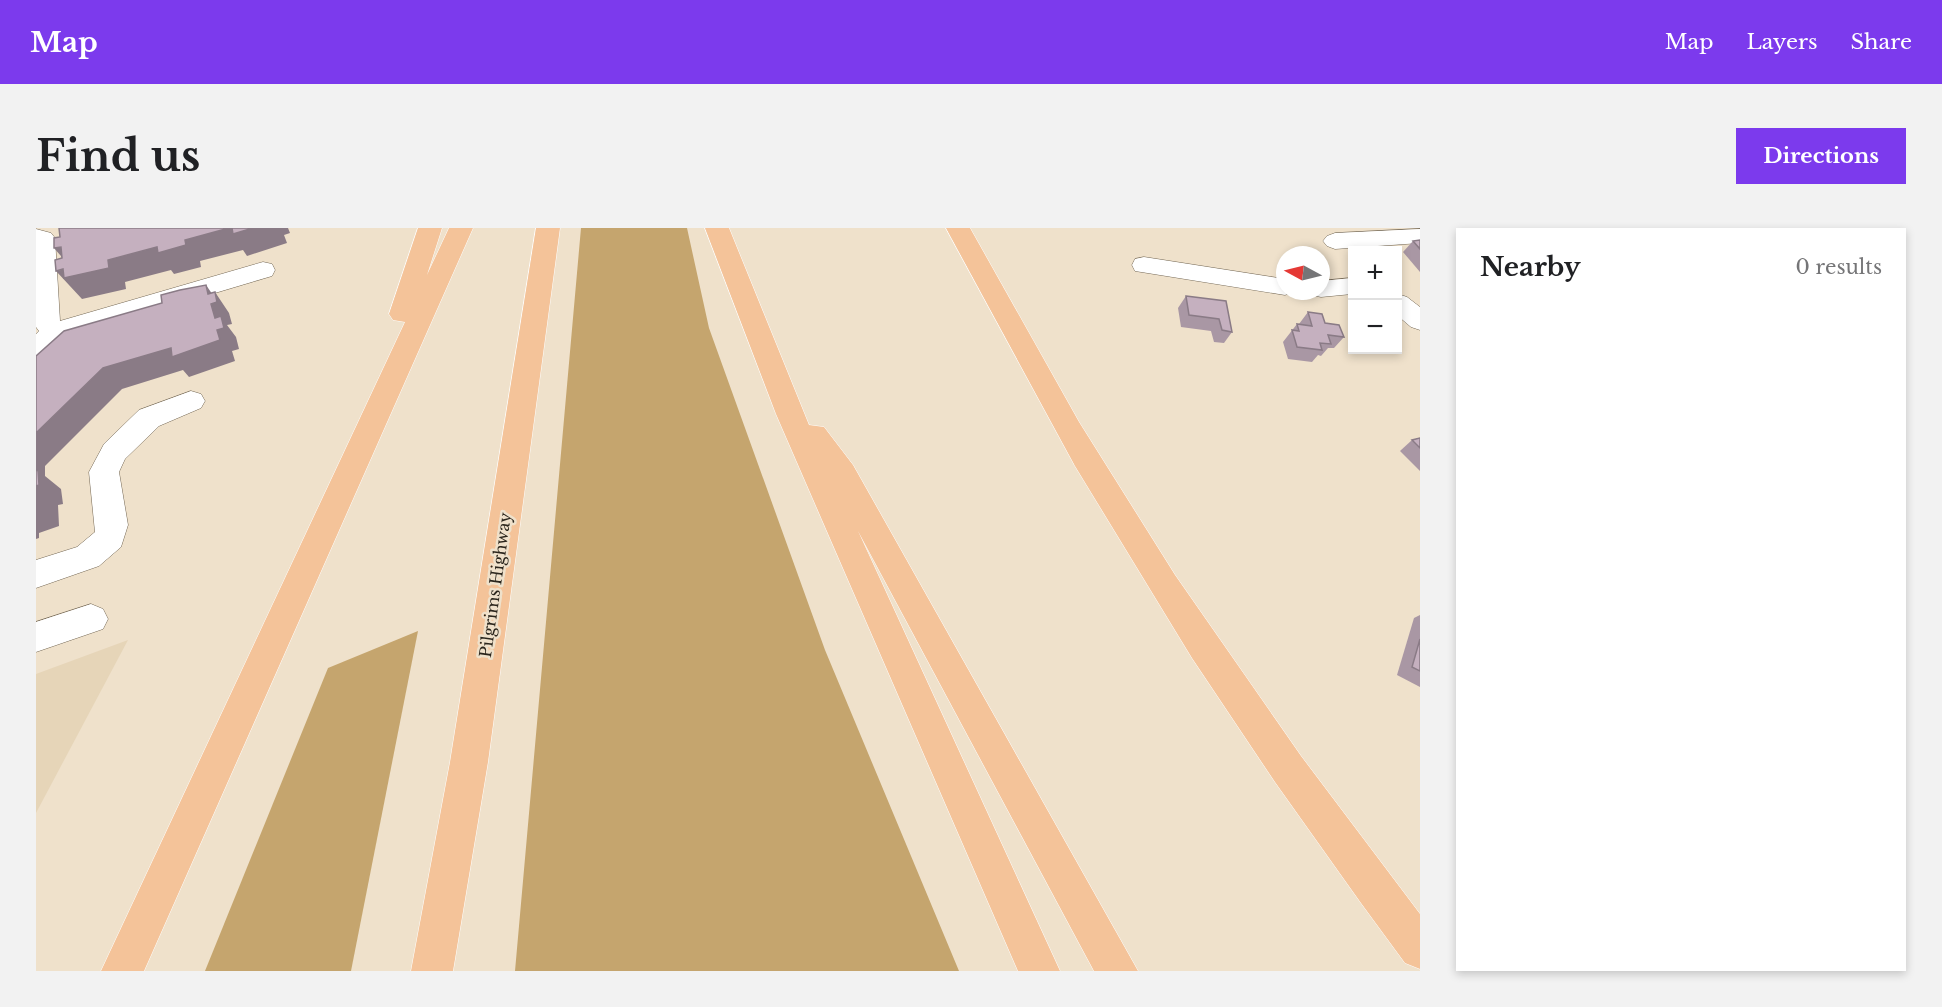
<!DOCTYPE html>
<meta charset="utf-8">
<style>
body{margin:0;font-family:"Libre Baskerville",serif;background:#f2f2f2;color:#202124}
.controls{position:absolute;right:18px;top:18px;display:grid;overflow:hidden;border-radius:0px;box-shadow:0 3px 9px #0003}
.controls button{width:54px;height:54px;display:grid;place-items:center;padding:0;border:0;border-bottom:2px solid #e0e0e0;background:#fff;color:#202124;font:30px sans-serif}
.compass{position:absolute;left:1240px;top:18px;width:54px;height:54px;border-radius:50%;background:#fff;box-shadow:0 3px 9px #0003;rotate:277deg}
.list{margin:0;padding:0;list-style:none}
h2{display:flex;justify-content:space-between;align-items:center;height:78px;margin:0;padding:0 24px;font-size:26px}
h2 small{font-size:20px;font-weight:400;color:#757577}
.map{position:relative;flex:none;width:1384px;height:743px;overflow:hidden;border-radius:0px}
header{display:flex;align-items:center;gap:36px;box-sizing:border-box;height:84px;padding:0 30px;background:#7c3aed;color:#fff}
header strong{font-size:28px}
nav{display:flex;gap:33px;margin-inline-start:auto;font-size:21px}
.intro{display:flex;align-items:center;justify-content:space-between;box-sizing:border-box;height:144px;padding:0 36px}
h1{margin:0;font-size:42px}
.button{padding:15px 27px;border-radius:0px;background:#7c3aed;color:#fff;font-size:21px;font-weight:700}
main{display:flex;gap:36px;padding:0 36px}
aside{flex:1;background:#fff;border-radius:0px;box-shadow:0 3px 9px #0003}
.map>svg:first-child{display:block}
.built{fill:#e6d5b8}
.forest{fill:#c5a56e}
.lines{fill:none;stroke-linecap:round;stroke-linejoin:round}
.minor-casing{stroke:#736754;stroke-width:1}
.highway-casing{stroke:#fff;stroke-width:1}
.minor{fill:#fff;fill-rule:evenodd}
.highway{fill:#f4c399;fill-rule:evenodd}
.wall{fill:#a997a4}
.shaded-wall{fill:#8a7b86}
.building{fill:#c5b0bf;stroke:#8a7b86;stroke-width:1.5}
.labels{text-anchor:middle;dominant-baseline:central;stroke-width:5;stroke-linejoin:round;paint-order:stroke}
.street-label{font-size:16px;fill:#2b261d;stroke:#efe1cb}
</style>
<header>
<strong>Map</strong>
<nav><a>Map</a><a>Layers</a><a>Share</a></nav>
</header>
<div class="intro"><h1>Find us</h1><a class="button">Directions</a></div>
<main>
<div class="map">
<svg width="1384" height="743" viewBox="0 0 1384 743">
<rect width="100%" height="100%" fill="#efe1cb"/>
<!-- built -->
<path class="built" d="M92,412L0,585V446Z"/>
<!-- forest -->
<g class="forest">
<path d="M545,0H651L673,100L789,422L923,743H479Z"/>
<path d="M382,403L315,743H169L292,440Z"/>
</g>
<g class="lines">
<!-- minor casing -->
<g class="minor-casing">
<g id="minor">
<path d="M0,1L15,5L19,10L24,93L227,34L236,36L239,42L236,48L28,110L9,127L0,129V106L3,103L0,99Z"/>
<path d="M1384,1V15L1299,21L1291,18L1287,13L1291,8L1299,5Z"/>
<path d="M1108,29L1249,51V63H1259L1249,67L1099,43L1096,37L1099,31Z"/>
<path d="M1316,50V66L1285,69L1276,67L1274,63H1285V53Z"/>
<path d="M1362,66L1371,69L1384,79V102L1375,99L1362,88Z"/>
<path d="M155,163L165,166L169,173L165,180L123,198L89,231L83,244L92,297L85,319L63,338L0,360V332L41,319L59,304L53,244L68,216L103,182Z"/>
<path d="M55,376L67,381L72,391L67,401L0,424V394Z"/>
</g>
</g>
<!-- highway casing -->
<g class="highway-casing">
<g id="highway">
<path d="M382,0H406L391,47L413,0H437L108,743H65L369,94L357,92L353,86Z"/>
<path d="M500,0H524L452,534L417,743H375L414,534Z"/>
<path d="M669,0H693L773,197L788,199L817,237L1102,743H1058L822,303L1024,743H982L740,186Z"/>
<path d="M910,0H934L1043,194L1139,347L1265,528L1384,686V741L1369,735L1325,675L1239,554L1156,430L1039,238Z"/>
</g>
</g>
<!-- minor -->
<use href="#minor" class="minor"/>
<!-- highway -->
<use href="#highway" class="highway"/>
</g>
<!-- wall -->
<g class="wall">
<path d="M1384,12V44L1367,24L1377,13Z"/>
<path d="M1150,68L1190,73L1196,104L1188,115L1178,114L1175,103L1145,99L1142,80Z"/>
<path d="M1272,84L1308,109L1298,120H1292L1285,128L1282,127L1276,134L1252,131L1247,114L1261,96H1263Z"/>
<path d="M1384,210V243L1364,223L1376,212Z"/>
<path d="M1384,387V459L1361,447L1378,390Z"/>
</g>
<!-- shaded-wall -->
<g class="shaded-wall">
<path d="M193,0H252L254,5L248,7L251,15L211,28L207,22L164,33L165,39L138,46L135,42L89,54L90,61L46,71L20,43L72,32Z"/>
<path d="M25,19L37,42L18,20Z"/>
<path d="M170,57L181,73L179,64L193,85L196,96L191,97L200,109L203,121L196,123L199,133L153,149L147,142L86,161L9,238V248L25,261L27,276L22,277L23,298L3,305V310L0,311V205L67,140L179,90Z"/>
</g>
<!-- building -->
<g class="building">
<path d="M23,0H193L149,12L150,17L122,25L121,19L72,32L73,40L28,50L27,41L20,43L19,32L26,30L25,19L18,20V10L24,9Z"/>
<path d="M196,0H217L197,6Z"/>
<path d="M1384,12V21L1377,13Z"/>
<path d="M170,57L172,66L179,64L181,74L175,76L179,90L185,88L188,100L181,102L184,112L136,129L135,120L67,140L0,205V128L28,103L126,75L125,67L144,62Z"/>
<path d="M1150,68L1190,73L1196,104L1186,102L1183,91L1153,87Z"/>
<path d="M1272,84L1286,86L1289,95L1303,97L1308,109L1292,107L1295,116L1284,115L1286,122L1261,119L1256,102L1263,103L1261,96L1276,98Z"/>
<path d="M1384,210V220L1376,212Z"/>
<path d="M2,242L3,257L0,258V243Z"/>
<path d="M1384,411V443L1376,439Z"/>
</g>
<g class="labels">
<!-- street labels -->
<g class="street-label">
<text transform="translate(459 357) rotate(-82)">Pilgrims Highway</text>
</g>
</g>
</svg>
<div class="controls">
<button>+</button>
<button>−</button>
</div>
<svg class="compass" viewBox="-18 -18 36 36"><path d="M0-13l5 13h-10z" fill="#e53935"/><path d="M0 13l5-13h-10z" fill="#757577"/></svg>
</div>
<aside>
<h2>Nearby<small>0 results</small></h2>
<ul class="list">
</ul>
</aside>
</main>
